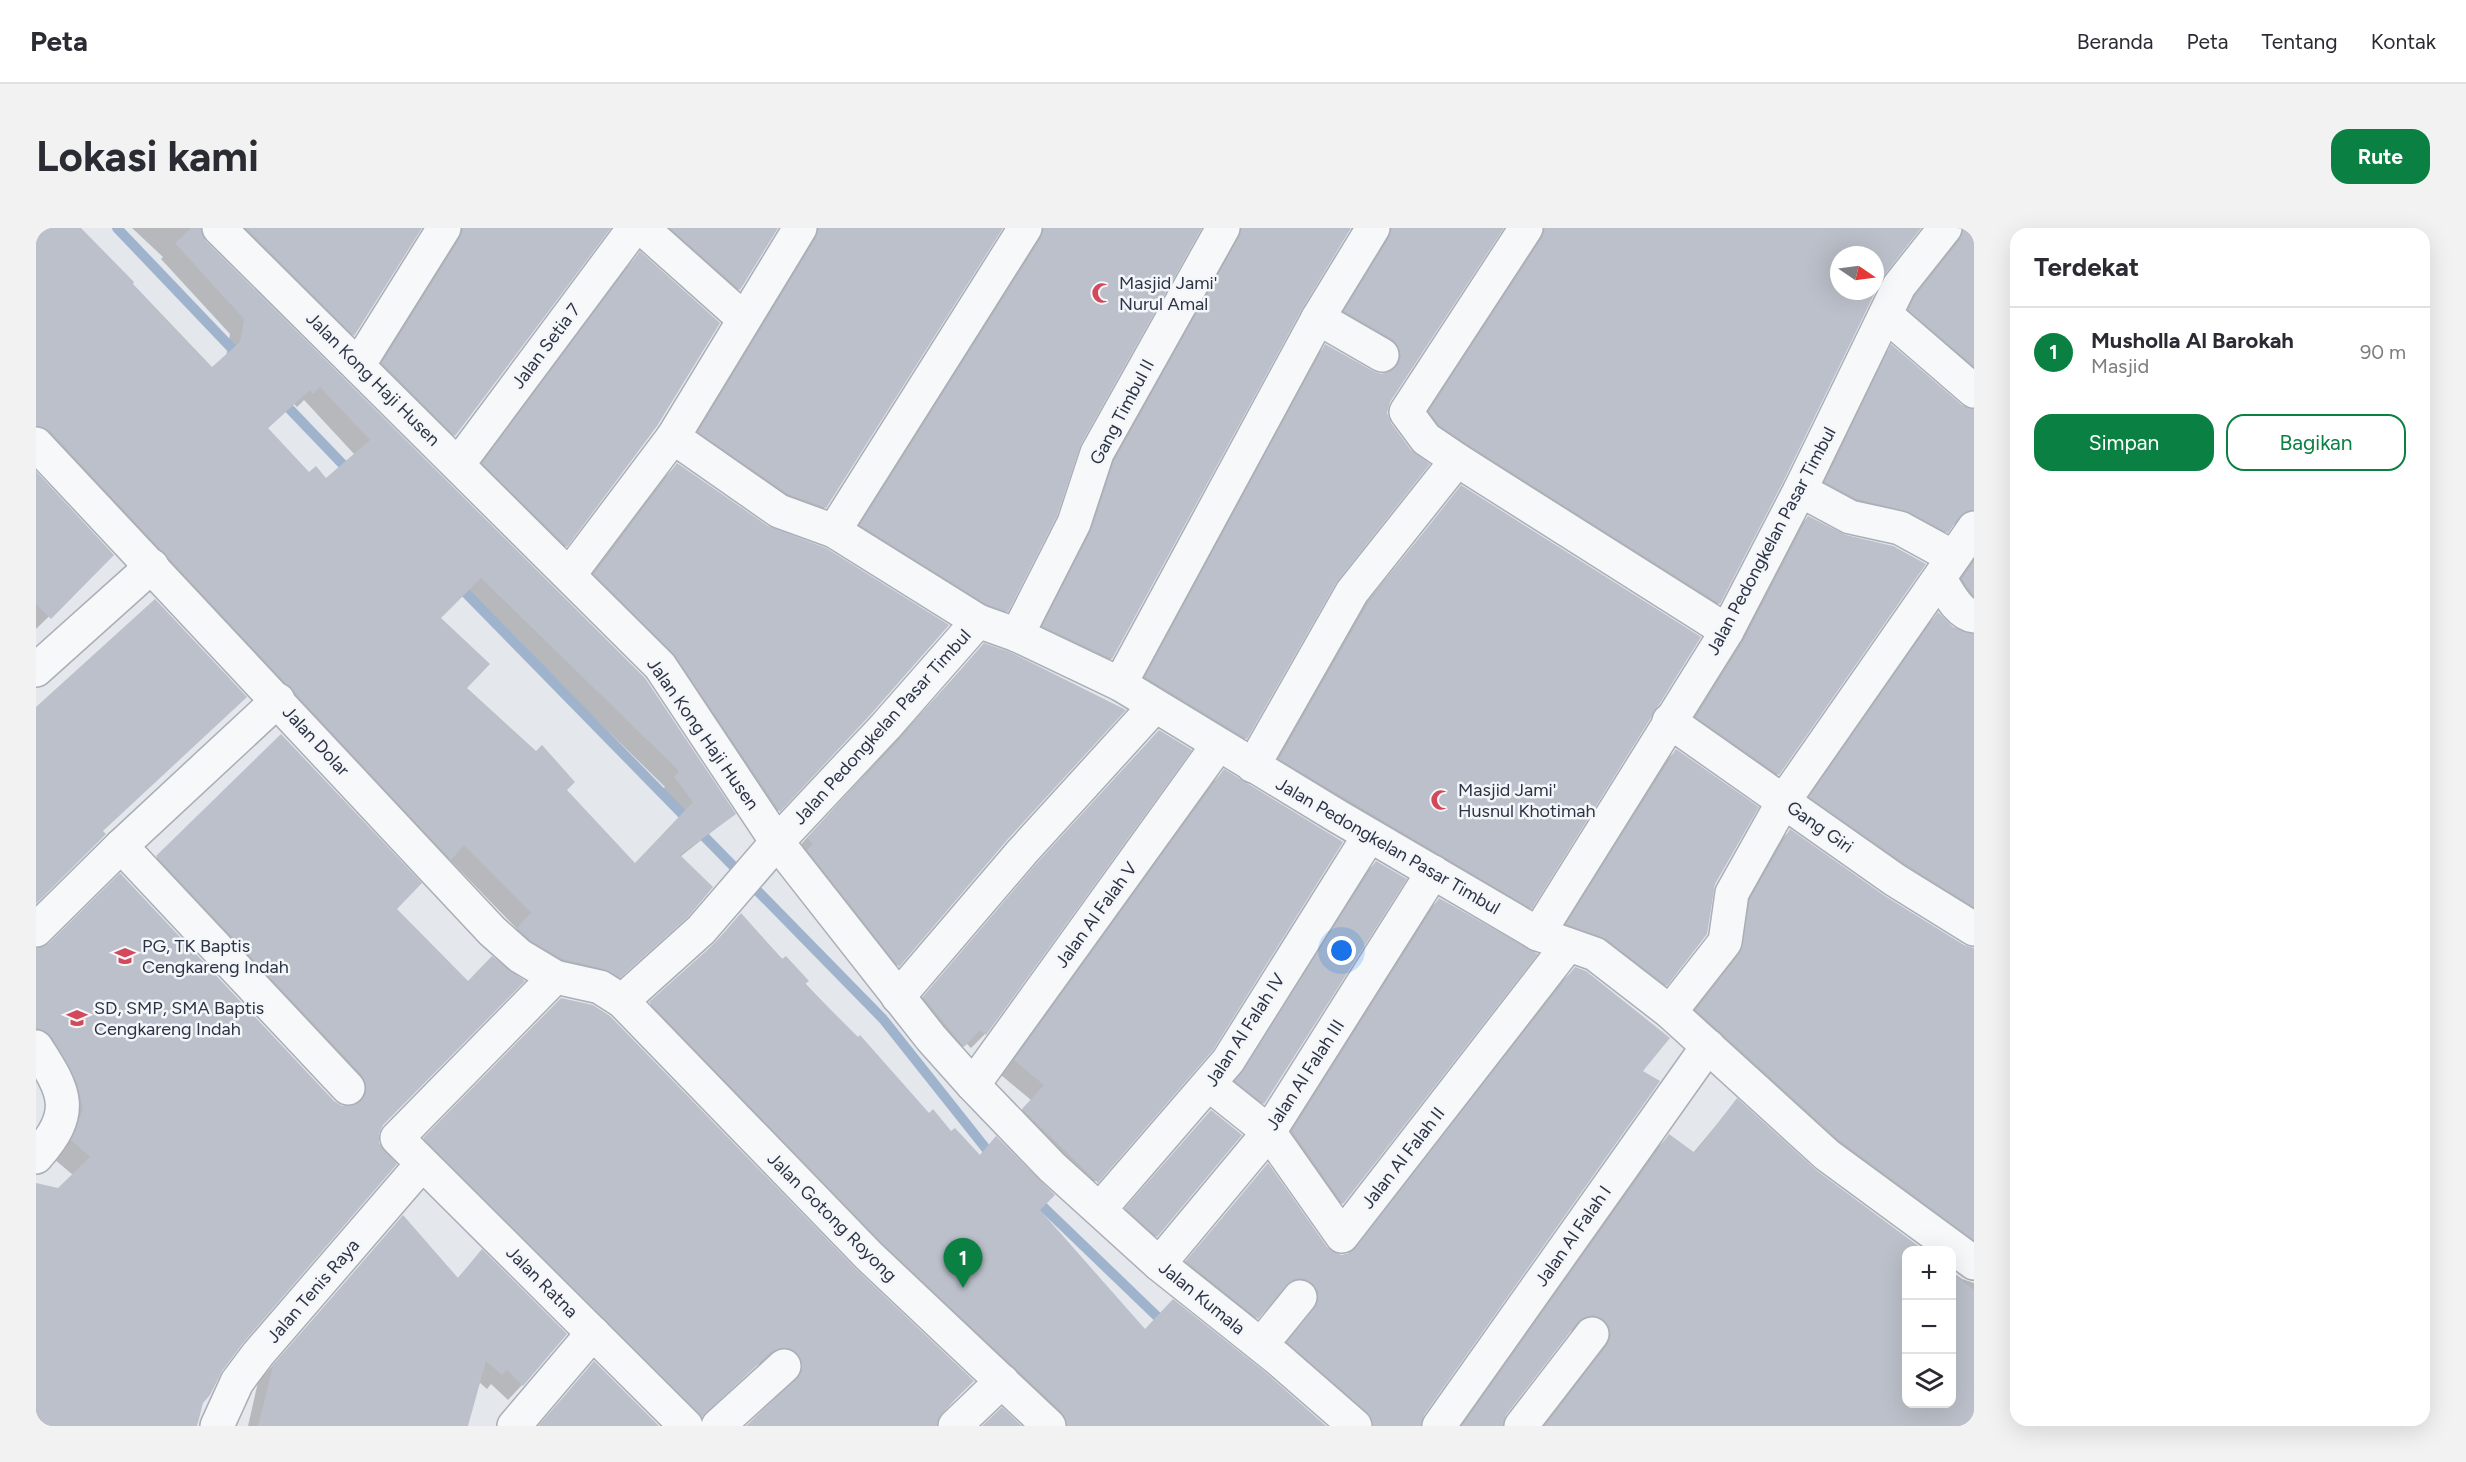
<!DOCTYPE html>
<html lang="id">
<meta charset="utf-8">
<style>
body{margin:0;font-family:Figtree,sans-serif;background:#f2f2f3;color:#2b2b33}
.controls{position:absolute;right:18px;bottom:18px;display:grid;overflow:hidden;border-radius:12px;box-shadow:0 6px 24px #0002}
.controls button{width:54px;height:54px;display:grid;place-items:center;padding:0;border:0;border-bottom:2px solid #e1e1e2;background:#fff;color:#2b2b33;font:30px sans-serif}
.compass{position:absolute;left:1794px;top:18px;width:54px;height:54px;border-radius:50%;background:#fff;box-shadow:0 6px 24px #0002;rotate:103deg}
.you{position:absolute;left:1306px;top:723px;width:21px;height:21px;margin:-15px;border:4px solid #fff;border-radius:50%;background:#1a73e8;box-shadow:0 0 0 9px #1a73e833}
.badge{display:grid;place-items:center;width:39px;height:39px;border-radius:50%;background:#0b8043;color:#fff;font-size:20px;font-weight:700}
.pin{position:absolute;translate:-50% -50px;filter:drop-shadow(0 2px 3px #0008)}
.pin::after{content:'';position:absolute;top:32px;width:21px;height:18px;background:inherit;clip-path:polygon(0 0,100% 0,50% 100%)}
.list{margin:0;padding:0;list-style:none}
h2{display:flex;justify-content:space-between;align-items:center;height:78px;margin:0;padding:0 24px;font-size:26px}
h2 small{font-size:20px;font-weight:400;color:#7c7c81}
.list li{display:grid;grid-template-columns:39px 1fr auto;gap:18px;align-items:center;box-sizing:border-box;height:90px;padding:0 24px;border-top:2px solid #e1e1e2}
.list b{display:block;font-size:22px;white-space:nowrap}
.list p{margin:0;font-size:20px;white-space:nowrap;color:#7c7c81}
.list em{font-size:20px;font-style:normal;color:#7c7c81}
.actions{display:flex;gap:12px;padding:18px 24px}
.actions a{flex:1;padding:14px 0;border:2px solid #0b8043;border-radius:18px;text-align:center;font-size:21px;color:#0b8043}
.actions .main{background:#0b8043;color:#fff}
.icon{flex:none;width:33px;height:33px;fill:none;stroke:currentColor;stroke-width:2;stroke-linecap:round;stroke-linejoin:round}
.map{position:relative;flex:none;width:1938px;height:1198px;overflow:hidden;border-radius:18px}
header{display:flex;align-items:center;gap:36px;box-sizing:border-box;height:84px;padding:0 30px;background:#fff;border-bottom:2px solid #e1e1e2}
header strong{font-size:28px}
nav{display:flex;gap:33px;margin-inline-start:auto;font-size:21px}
.intro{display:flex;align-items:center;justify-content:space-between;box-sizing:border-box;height:144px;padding:0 36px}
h1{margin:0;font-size:42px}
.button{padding:15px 27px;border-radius:18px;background:#0b8043;color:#fff;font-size:21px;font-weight:700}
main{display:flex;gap:36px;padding:0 36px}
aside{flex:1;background:#fff;border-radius:18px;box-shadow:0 6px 24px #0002}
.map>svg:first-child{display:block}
.shadow{fill:#0003;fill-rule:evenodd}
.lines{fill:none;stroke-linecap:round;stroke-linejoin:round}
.stream{stroke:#9fb4cc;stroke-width:10}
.building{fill:#bbc0ca;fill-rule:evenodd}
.minor-casing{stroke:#a9aeb7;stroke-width:36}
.minor{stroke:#f7f8fa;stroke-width:33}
.labels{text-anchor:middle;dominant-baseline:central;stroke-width:5;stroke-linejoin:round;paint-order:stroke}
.poi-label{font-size:18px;fill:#2b3445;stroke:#f4f6f9;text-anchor:start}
.street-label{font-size:18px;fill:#2b3445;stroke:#f4f6f9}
</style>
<header>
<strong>Peta</strong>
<nav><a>Beranda</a><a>Peta</a><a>Tentang</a><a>Kontak</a></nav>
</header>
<div class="intro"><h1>Lokasi kami</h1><a class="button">Rute</a></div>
<main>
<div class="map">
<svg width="1938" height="1198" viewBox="0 0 1938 1198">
<rect width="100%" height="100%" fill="#e4e7ec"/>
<!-- shadow -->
<g class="shadow">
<path d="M0,0H44L176,141L190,129L194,106L125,31L127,29L96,0H163L169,14L698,586L644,629L635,703L568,763L468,716L481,701L413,631L399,645L0,222ZM268,172L319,227L290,252L273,246L231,201L258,176L261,179ZM429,363L629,559L624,564L643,590L598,637L429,460L403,390Z"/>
<path d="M180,0H384L317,107L303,122Z"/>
<path d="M405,0H573L418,207L404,222L332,150Z"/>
<path d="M603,0H740L703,61L688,76Z"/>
<path d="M760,0H965L789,279L774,294L649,219Z"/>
<path d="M985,0H1164L1043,215L971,383L956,398L810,312Z"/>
<path d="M1183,0H1313L1264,80L1075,431L1060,445L993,413L1064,249Z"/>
<path d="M1333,0H1466L1353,174L1299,354L1210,510L1195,525L1095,464L1275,132L1290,118L1337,145L1350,146L1351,142L1295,98Z"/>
<path d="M1487,0H1885L1847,46L1839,62V27H1803V63H1838L1683,375L1668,390L1379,199Z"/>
<path d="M1906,0H1938V167L1865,84L1909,28L1913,19Z"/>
<path d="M604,25L620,198L530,318L516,332L433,250L590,40Z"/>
<path d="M1856,119L1925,179L1938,183V304L1924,295L1916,297L1896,319L1775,269L1841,133Z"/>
<path d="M641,237L834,485L730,596L545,360L628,250Z"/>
<path d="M0,246L76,327L0,401Z"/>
<path d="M1425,259L1495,680L1480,694L1229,545L1317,391Z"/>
<path d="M1772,289L1809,309L1888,336L1742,546L1729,559L1648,502L1759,303Z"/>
<path d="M1938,325V391L1912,366Z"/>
<path d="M1902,386L1916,400L1938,408V705L1760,584L1888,400Z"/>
<path d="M948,417L971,610L848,752L757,625Z"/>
<path d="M245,508L359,681L346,896L207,1113L185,1142L165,1174L160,1198H0V956L23,962L37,947L18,931L17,858L0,830V722L307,880H313V874L103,647Z"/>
<path d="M1153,522L949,806L935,820L930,815L914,832L874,784L987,652Z"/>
<path d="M1640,523L1678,656L1630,757L1615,772L1517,711L1625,537Z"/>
<path d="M1188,543L1176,821L1046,968L973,896L995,872L965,847L1174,557Z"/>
<path d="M1754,603L1848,669L1927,718L1938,721V1039L1646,797L1690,741L1700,687L1739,617Z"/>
<path d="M1340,634L1369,651L1227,875L1207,895L1180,874L1320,655Z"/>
<path d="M1403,672L1499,726L1306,975L1291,990L1242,919L1388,686Z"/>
<path d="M705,687L893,887L943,928L960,910L1002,982L1109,1102L1137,1073L1290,1198H1010L600,790L669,725Z"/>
<path d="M1539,741L1605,843L1386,1186L1383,1198H1316L1238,1130L1268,1089L1251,1065L1242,1066L1206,1104L1136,1049L1232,937L1290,1020L1305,1028L1311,1027L1524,755Z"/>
<path d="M526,771L936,1153L900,1192L899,1198H712L752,1159V1149L738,1134H728L719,1138L656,1198L374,925Z"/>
<path d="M1701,872L1870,1022V1176H1916V1044L1926,1051L1938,1055V1198H1507L1557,1133L1560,1125L1543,1101L1533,1103L1469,1186L1465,1198H1423L1618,923L1633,908L1657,925Z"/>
<path d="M1175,884L1120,1008L1109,1019L1079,992Z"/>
<path d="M367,989L421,1051L446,1023L486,1157L472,1172L455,1156L451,1161L443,1154L430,1198H212L222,1154Z"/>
<path d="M558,1135L621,1198H502Z"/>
</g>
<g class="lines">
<!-- stream -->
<g class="stream">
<path d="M81,0L205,130"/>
<path d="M245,172L315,245"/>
<path d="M421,356L847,791L959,932"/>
<path d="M998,970L1131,1098"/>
</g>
</g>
<!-- building -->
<g class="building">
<path d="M0,0H45L98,54L97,56L176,139L204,114L208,91L139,15L155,0H165L170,13L609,450L700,586L644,627L677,659L652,689L584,750L568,741L526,731L495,713L481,700L495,685L428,617L415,632L14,203L0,198ZM284,159L334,212L290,250L280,238L273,244L232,200L274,162L277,166ZM445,350L643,543L638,549L657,574L599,635L531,562L539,554L506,517L500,523L431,460L454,436L405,390Z"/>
<path d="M210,0H386L318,108Z"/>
<path d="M427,0H575L419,208L346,135L424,10Z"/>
<path d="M634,0H742L704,62Z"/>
<path d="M783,0H967L790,280L752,266L662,204L780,10Z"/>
<path d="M1008,0H1166L1045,216L1021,288L972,384L950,376L824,297L1005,10Z"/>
<path d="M1206,0H1315L1266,81L1076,431L1006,398L1055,303L1078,233L1203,9Z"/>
<path d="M1356,0H1468L1354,174L1351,185L1355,195L1375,222L1394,236L1300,355L1211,511L1109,449L1289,116L1337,143L1345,146L1355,143L1362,136L1365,128L1362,118L1356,111L1308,83L1353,10Z"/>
<path d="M1509,0H1885L1846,50L1747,254L1684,376L1431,216L1403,197L1393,183L1506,10ZM1803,27H1839V63H1803Z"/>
<path d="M1927,0H1938V138L1872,82L1879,68L1924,12Z"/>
<path d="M604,23L684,95L621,198L531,319L446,235Z"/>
<path d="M1855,116L1926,177L1938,181V282L1923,289L1912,305L1873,284L1821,271L1789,254Z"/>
<path d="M641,235L732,298L790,320L913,397L835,486L744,584L639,427L558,346Z"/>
<path d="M0,243L78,327L15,391L0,376Z"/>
<path d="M1425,257L1665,409L1496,681L1243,531L1332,375Z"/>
<path d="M1772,288L1810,307L1857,318L1890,336L1743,547L1660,489L1708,412Z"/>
<path d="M1938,333V368L1926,351Z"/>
<path d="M119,371L211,469L67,603L70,606L0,676V479Z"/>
<path d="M1902,384L1917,399L1938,406V679L1869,636L1773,569Z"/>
<path d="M948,415L974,424L1090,482L972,611L863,739L771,622L777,616L771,610L863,512Z"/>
<path d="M1123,502L1156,522L950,807L944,802L928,819L887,769L1000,636Z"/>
<path d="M245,506L386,655L361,681L432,753L456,728L489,753L347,897L343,906V915L361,936L207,1115L186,1143L174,1167L167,1175L161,1198H0V955L22,960L54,929L35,912L47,881L41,855L16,809L9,803L0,800V720L13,715L84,645L298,873L306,878H316L324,874L330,866V856L326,847L120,628Z"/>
<path d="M1640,521L1723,579L1679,656L1671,706L1631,758L1570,711L1530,696Z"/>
<path d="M1188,541L1307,614L1177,822L1062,955L986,881L1008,857L978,832Z"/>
<path d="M1754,601L1849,668L1928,717L1938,720V1012L1803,912L1660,782L1704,725L1714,671Z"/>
<path d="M1340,633L1371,651L1228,876L1199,853Z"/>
<path d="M1403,670L1502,726L1307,976L1256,903Z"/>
<path d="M705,685L746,731L750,728L773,753L769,756L822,809L824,807L893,885L897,881L915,903L919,900L944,927L960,908L1019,967L1004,982L1109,1101L1137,1071L1229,1144L1290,1198H1031L1026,1184L846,1015L613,774L678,716Z"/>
<path d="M1539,739L1550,743L1634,810L1607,843L1624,853L1388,1187L1385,1198H1337L1331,1184L1251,1114L1282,1073V1063L1276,1055L1266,1050L1257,1052L1222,1091L1150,1033L1232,935L1291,1019L1305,1027L1314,1025Z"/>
<path d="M525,770L557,777L574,788L820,1041L938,1153L906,1184L901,1198H710L766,1144V1135L762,1126L754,1120H745L735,1124L666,1189L387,910Z"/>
<path d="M1701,870L1780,942L1889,1023H1870V1176H1916V1045L1938,1062V1189L1931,1198H1509L1571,1117L1575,1108L1573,1098L1567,1091L1558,1087L1548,1089L1541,1095L1470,1187L1467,1198H1426L1633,906L1659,925Z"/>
<path d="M1175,882L1206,907L1121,1009L1089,980Z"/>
<path d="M367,987L422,1050L446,1021L531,1106L487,1158L471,1142L466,1147L450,1133L432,1198H222L237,1138Z"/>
<path d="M558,1133L623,1198H503Z"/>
<path d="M966,1179L986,1198H946Z"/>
</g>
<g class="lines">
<!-- minor casing -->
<g class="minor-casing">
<g id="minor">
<path d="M183,0L624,438L741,614L895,810L937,857L1016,939L1123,1036L1241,1130L1319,1198"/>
<path d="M606,0L708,91"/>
<path d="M1490,0L1370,184L1390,211L1421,232L1691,403"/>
<path d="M1850,87L1938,163"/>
<path d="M1282,90L1346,127"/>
<path d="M323,136L408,0"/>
<path d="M637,209L743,283L798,303L942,393"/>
<path d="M0,216L456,703L484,728L519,749L564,759L586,773L833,1028L1013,1198"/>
<path d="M423,235L598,0"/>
<path d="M1764,262L1814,289L1864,300L1917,329"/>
<path d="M798,303L989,0"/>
<path d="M533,347L637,209L764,0"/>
<path d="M1904,351C1912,364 1922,386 1938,388"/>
<path d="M981,407L1038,295L1061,225L1187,0"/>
<path d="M0,442L116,338"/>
<path d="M1084,456L1282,90L1337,0"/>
<path d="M1633,493L1859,652L1938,701"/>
<path d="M1217,538L1316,364L1421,232"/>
<path d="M85,618L312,860"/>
<path d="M0,702L85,618L242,472"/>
<path d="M1502,706L1691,403L1764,262L1863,58L1909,0"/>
<path d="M519,749L361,910L650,1198"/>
<path d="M862,769L986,624L1118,479"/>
<path d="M586,773L665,702L741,614L849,499L942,393L981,407L1084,456L1301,588L1502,706L1559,726L1634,784L1791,927L1938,1035"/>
<path d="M1634,784L1689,714L1696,665L1747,574L1938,300"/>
<path d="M0,819C30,865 40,884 0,929"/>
<path d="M937,857L1182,517"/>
<path d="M1174,857L1233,904L1306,1008L1532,717"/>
<path d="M1064,981L1192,833L1333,608"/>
<path d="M1123,1036L1233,904L1397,644"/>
<path d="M1225,1117L1264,1069"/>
<path d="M181,1198L201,1154L222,1126L386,936"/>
<path d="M478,1198L557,1105"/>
<path d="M682,1198L748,1138"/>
<path d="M919,1198L966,1153"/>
<path d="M1403,1198L1672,818"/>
<path d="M1485,1198L1556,1106"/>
</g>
</g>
<!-- minor -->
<use href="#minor" class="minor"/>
</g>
<!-- icons -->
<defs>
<g id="mosque-bare" transform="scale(1.62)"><path d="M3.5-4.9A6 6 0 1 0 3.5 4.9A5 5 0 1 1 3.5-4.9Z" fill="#d1495b" stroke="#f4f6f9" stroke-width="2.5" paint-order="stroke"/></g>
<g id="school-bare" transform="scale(1.62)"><path d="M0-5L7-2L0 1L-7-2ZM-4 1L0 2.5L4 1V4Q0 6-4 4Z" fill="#d1495b" stroke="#f4f6f9" stroke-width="2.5" paint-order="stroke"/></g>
</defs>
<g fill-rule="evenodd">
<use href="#mosque-bare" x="1066" y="65"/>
<use href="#mosque-bare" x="1405" y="572"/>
<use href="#school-bare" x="89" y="728"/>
<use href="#school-bare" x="41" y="790"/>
</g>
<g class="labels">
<!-- poi labels -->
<g class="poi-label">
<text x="1083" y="55">Masjid Jami'<tspan x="1083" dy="21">Nurul Amal</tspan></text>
<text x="1422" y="562">Masjid Jami'<tspan x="1422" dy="21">Husnul Khotimah</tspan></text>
<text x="106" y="718">PG, TK Baptis<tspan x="106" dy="21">Cengkareng Indah</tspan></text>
<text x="58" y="780">SD, SMP, SMA Baptis<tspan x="58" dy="21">Cengkareng Indah</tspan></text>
</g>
<!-- street labels -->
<g class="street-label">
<text transform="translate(510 118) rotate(-53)">Jalan Setia 7</text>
<text transform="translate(337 151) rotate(45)">Jalan Kong Haji Husen</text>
<text transform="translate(1086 184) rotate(-62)">Gang Timbul II</text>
<text transform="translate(1735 313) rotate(-62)">Jalan Pedongkelan Pasar Timbul</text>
<text transform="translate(846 499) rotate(-48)">Jalan Pedongkelan Pasar Timbul</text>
<text transform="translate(667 506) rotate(55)">Jalan Kong Haji Husen</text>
<text transform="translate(280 513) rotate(47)">Jalan Dolar</text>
<text transform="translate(1784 599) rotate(35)">Gang Giri</text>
<text transform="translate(1352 618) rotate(30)">Jalan Pedongkelan Pasar Timbul</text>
<text transform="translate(1060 687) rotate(-54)">Jalan Al Falah V</text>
<text transform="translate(1209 802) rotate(-57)">Jalan Al Falah IV</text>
<text transform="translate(1269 847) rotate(-57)">Jalan Al Falah III</text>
<text transform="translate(1367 930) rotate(-52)">Jalan Al Falah II</text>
<text transform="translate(796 989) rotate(45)">Jalan Gotong Royong</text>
<text transform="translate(1537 1008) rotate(-55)">Jalan Al Falah I</text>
<text transform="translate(506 1054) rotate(45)">Jalan Ratna</text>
<text transform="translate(277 1063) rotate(-49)">Jalan Tenis Raya</text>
<text transform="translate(1166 1070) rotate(39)">Jalan Kumala</text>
</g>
</g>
</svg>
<div class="controls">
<button>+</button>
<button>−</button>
<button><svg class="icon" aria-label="layers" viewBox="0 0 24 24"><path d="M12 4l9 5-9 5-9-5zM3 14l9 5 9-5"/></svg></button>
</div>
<svg class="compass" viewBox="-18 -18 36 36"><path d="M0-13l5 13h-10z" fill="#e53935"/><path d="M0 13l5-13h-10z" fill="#7c7c81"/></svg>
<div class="you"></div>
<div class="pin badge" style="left:927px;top:1060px">1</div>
</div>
<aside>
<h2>Terdekat<small></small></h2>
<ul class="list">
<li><span class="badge">1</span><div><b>Musholla Al Barokah</b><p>Masjid</p></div><em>90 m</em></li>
</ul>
<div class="actions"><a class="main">Simpan</a><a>Bagikan</a></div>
</aside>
</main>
